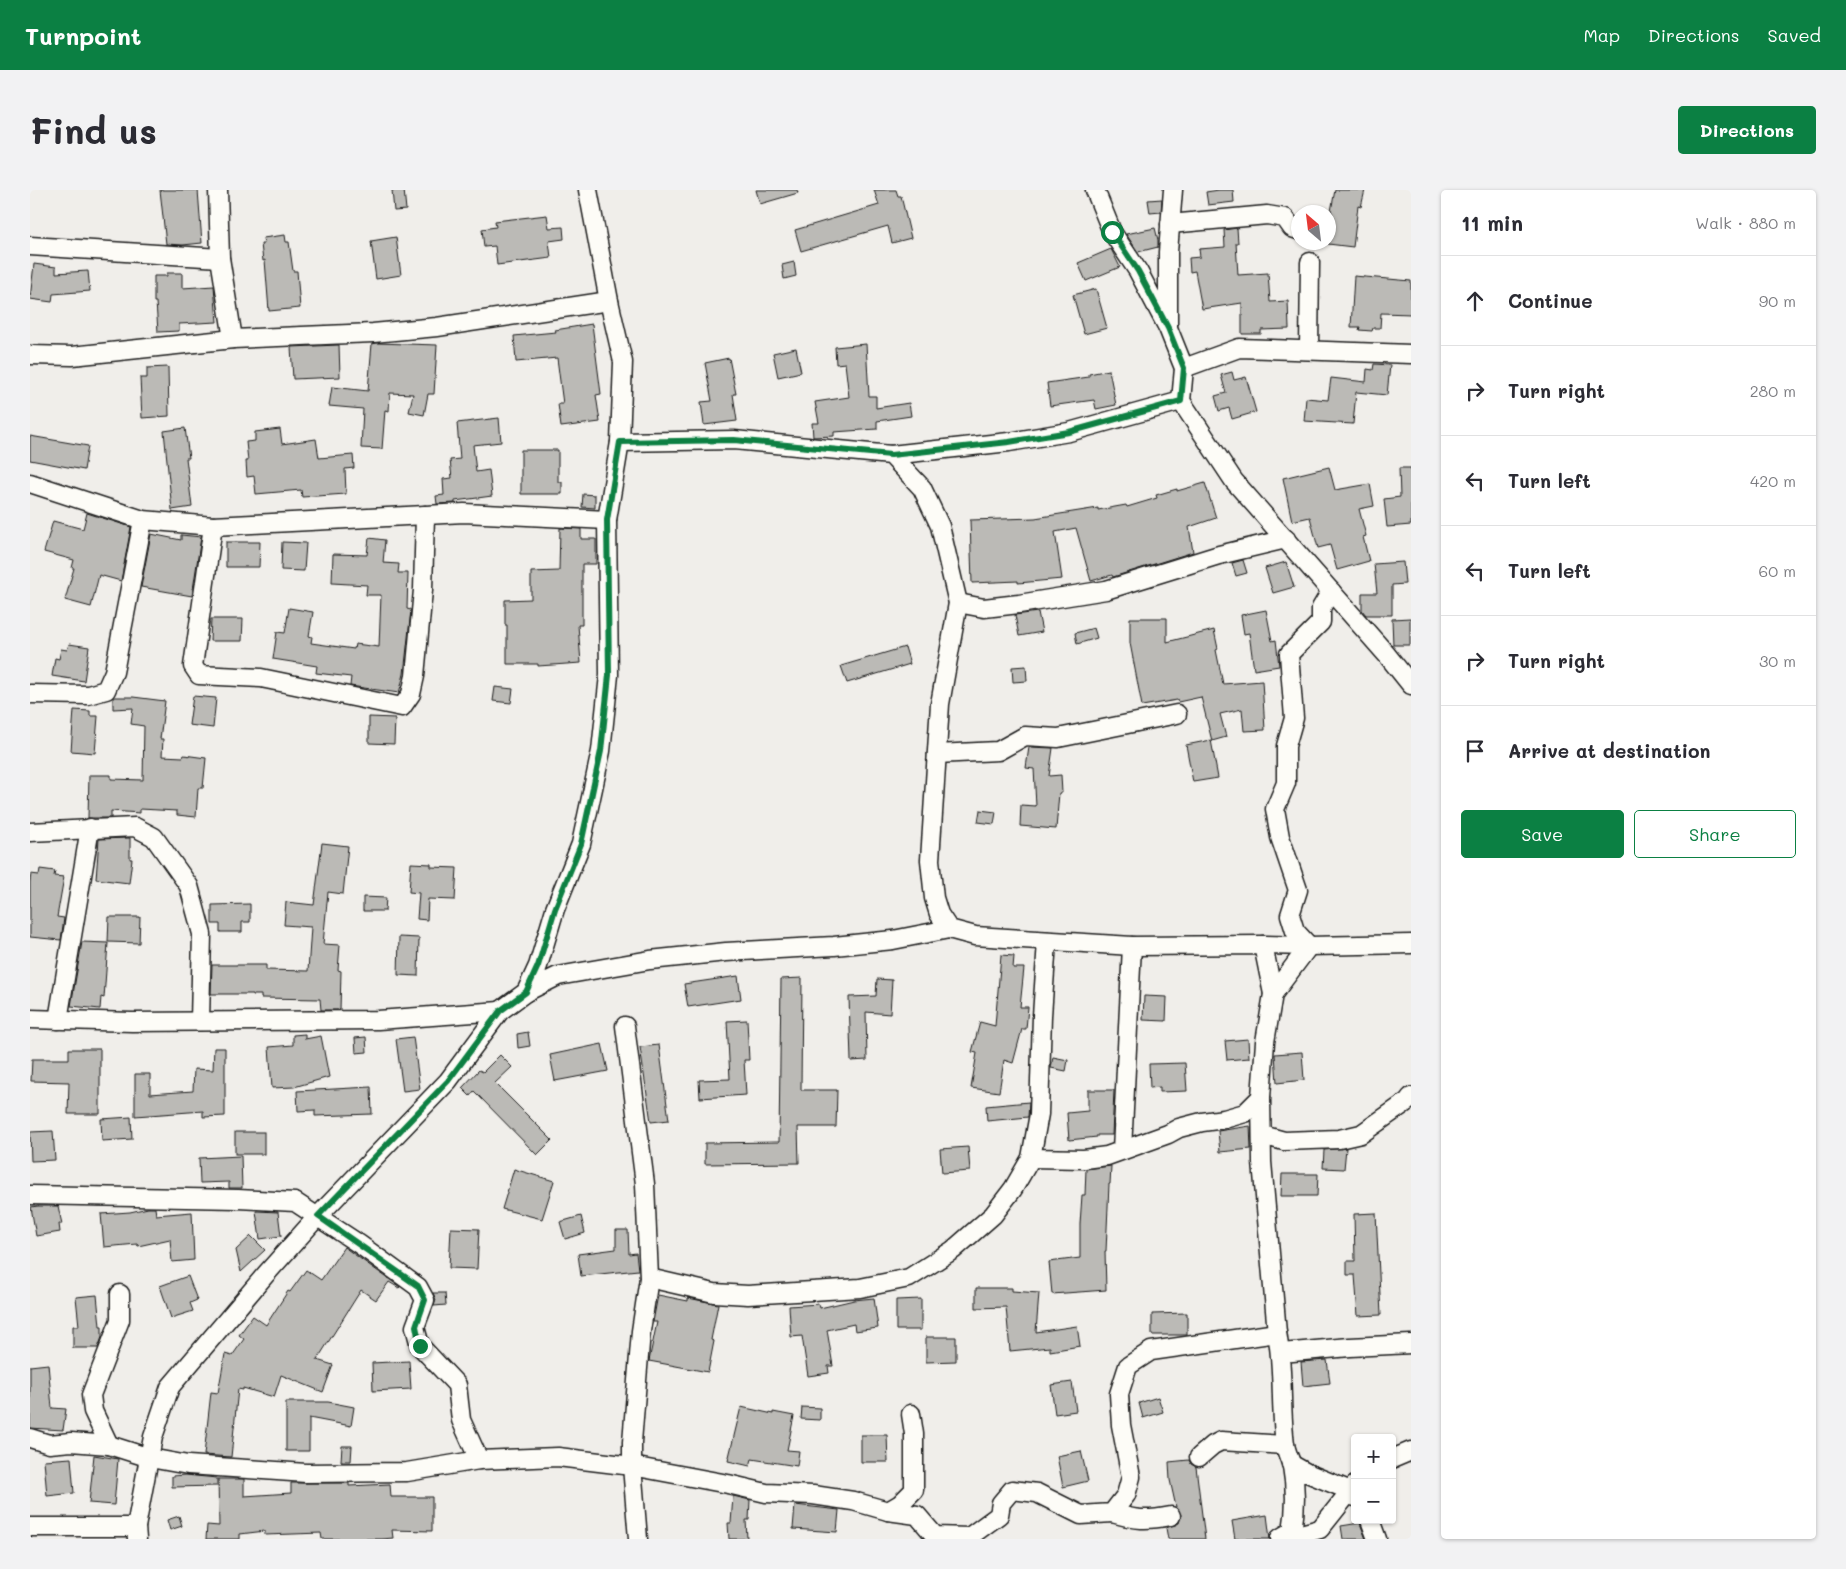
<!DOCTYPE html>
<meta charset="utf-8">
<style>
body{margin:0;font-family:Mali,sans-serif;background:#f2f2f3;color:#2b2b33}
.controls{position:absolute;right:15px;bottom:15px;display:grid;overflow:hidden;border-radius:5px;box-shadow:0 1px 4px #0004}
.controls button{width:45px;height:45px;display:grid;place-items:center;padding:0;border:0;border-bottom:1px solid #e1e1e2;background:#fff;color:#2b2b33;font:25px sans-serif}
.compass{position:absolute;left:1261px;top:15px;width:45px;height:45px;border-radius:50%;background:#fff;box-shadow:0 1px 4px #0004;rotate:332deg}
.stop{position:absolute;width:15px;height:15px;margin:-11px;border:4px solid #0b8043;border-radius:50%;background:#fff}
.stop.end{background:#0b8043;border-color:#fff;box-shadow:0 1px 5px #0008}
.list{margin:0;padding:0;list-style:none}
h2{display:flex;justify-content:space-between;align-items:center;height:65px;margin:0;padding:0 20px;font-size:21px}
h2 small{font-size:16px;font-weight:400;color:#7c7c81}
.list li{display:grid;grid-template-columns:32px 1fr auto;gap:15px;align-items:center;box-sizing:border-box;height:90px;padding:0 20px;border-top:1px solid #e1e1e2}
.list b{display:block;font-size:19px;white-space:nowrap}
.list em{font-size:16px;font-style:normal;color:#7c7c81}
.actions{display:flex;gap:10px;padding:15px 20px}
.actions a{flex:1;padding:11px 0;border:1px solid #0b8043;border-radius:5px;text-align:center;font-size:18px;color:#0b8043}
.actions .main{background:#0b8043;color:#fff}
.icon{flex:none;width:28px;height:28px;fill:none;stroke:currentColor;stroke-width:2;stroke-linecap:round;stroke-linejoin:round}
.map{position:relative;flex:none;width:1381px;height:1349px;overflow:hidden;border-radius:5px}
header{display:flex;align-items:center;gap:30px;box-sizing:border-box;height:70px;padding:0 25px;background:#0b8043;color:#fff}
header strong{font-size:24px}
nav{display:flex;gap:28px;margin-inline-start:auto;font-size:18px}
.intro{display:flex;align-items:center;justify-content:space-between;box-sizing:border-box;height:120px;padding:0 30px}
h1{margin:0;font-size:35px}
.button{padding:12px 22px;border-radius:5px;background:#0b8043;color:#fff;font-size:18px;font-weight:700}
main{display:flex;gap:30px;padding:0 30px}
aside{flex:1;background:#fff;border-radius:5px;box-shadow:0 1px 4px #0004}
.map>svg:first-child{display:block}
.building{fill:#bbbab6;stroke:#1c1c1c}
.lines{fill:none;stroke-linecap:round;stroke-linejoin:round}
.minor-casing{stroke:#1c1c1c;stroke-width:21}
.minor{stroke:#fdfcf7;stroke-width:18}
.route{stroke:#0b8043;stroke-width:6}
</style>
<header>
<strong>Turnpoint</strong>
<nav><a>Map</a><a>Directions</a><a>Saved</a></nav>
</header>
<div class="intro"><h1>Find us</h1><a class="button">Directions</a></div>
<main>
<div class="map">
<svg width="1381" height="1349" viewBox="0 0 1381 1349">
<rect width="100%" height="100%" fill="#f0eeea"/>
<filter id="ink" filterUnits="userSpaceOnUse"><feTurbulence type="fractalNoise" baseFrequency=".02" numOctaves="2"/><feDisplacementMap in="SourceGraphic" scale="10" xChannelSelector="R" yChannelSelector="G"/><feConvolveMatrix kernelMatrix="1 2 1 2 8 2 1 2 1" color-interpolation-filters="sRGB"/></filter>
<g filter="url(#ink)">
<!-- building -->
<g class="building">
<path d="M130,0H168L172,53L153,55L136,54Z"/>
<path d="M362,0H374L376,20L364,21Z"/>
<path d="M726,0H767L768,3L730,14Z"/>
<path d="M844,0H866L868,6H871L881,48L862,53L858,36L771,61L765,40L849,15Z"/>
<path d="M1189,0H1203L1204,12L1178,15L1176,2Z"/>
<path d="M1305,0H1335L1331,17L1328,16L1323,57L1298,54L1302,22L1301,21Z"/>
<path d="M1132,9L1131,22L1120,23L1118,10Z"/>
<path d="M517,25L519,38L533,37L534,49L519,51L521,68L467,75L465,56L454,57L452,39L466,37L465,31Z"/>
<path d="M1125,38L1128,50V57L1108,62L1096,44Z"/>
<path d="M1207,38L1208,53H1206L1208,85L1238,83L1240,112L1258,111L1259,139L1231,140V144H1212V113L1172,119L1165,81L1160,82L1159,68L1170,67L1169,59L1195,57L1194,40Z"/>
<path d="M255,45L256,52H259L263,81H267L270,118L239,121L235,70L233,71L231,54H234L233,48Z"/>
<path d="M366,47L371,85L346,89L341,51Z"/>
<path d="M1081,59L1090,77L1056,91L1048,73Z"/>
<path d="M764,72L766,86L754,89L752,75Z"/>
<path d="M4,74L26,77V83L58,81L60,101L23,104L22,112L0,109Z"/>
<path d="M137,83H152V98L184,96L187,132L149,134V141L128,142L126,112H124V86H137Z"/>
<path d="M1324,86L1381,91V124L1351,123L1350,138H1343L1342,141L1329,140L1330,137H1321Z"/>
<path d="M1066,99L1077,138L1054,144L1043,105Z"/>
<path d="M562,134L571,204L566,205L570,232L531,237L528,214H533L527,168L486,172L484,146L526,142L525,140Z"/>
<path d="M347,153L407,155L404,204H398L394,225L379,222L383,204L360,203L359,221L355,220L352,259L331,258L333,219L299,216L302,197L338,201L342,154Z"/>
<path d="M836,154L839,206H846V218L879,213L881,226L847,231V239L804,242V246L783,247L782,233H789L785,212L819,207L815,173L806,174L805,157Z"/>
<path d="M309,155L310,187L263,189L261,157Z"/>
<path d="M766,158L771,182L748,187L743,163Z"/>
<path d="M699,168L706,204H703L707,231L674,235L671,212L682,211L675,173Z"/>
<path d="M1344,174L1360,175L1357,205L1326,202L1323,234L1274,231L1276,208L1298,210L1301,188L1336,192L1337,179L1343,180Z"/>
<path d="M138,177L139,226L112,228L110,188H117V178Z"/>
<path d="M1079,180L1086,215L1066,219L1064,210L1020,216L1017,193L1059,187V184Z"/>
<path d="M1202,182L1204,190L1216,187L1226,222L1202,229L1199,218L1189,221L1185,206L1196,203L1191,185Z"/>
<path d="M469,228L471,252L443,255L446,282L459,280L462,306L425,311V313L407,314L406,306L414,305L413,289L422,288L420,270L430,269L427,233Z"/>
<path d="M155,238L159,268H156L162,317L142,320L134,241Z"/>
<path d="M250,239L252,254L286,249L289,268L323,265L324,278L315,279L316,304L272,307L271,300L226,304L224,286L217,287L216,271H218L216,252L225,251V242Z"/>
<path d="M0,246L58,256L54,280L0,270Z"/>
<path d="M491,260H528V292H532V304H491Z"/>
<path d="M1299,277L1305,300L1340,294L1344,316L1329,319L1336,346L1333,347L1339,371L1307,380L1300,355L1288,358L1280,327L1262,331L1253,288Z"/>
<path d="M1369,278H1381V335L1357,337L1354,309L1370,307Z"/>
<path d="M1175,293L1186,328L1159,337L1163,362L1083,387L1082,385L1061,391L1046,338L1025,342L1032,389L988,393V391L942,393L940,330L1005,328L1068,318V320L1096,315L1097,317L1127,308L1126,305L1147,299V301Z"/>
<path d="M553,304L565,305V318L552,317Z"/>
<path d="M57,323L101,337L91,391L69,385L61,417L35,410L44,378H42L44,370L14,362L23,331L53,339Z"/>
<path d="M530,338L551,339V349H566V374H552V435H548L551,473L508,476V474H477V435H475V410L501,409V382L529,381Z"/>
<path d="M121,344L151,350V345L171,347L162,406L111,397Z"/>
<path d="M339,348L355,350L353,373L369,374L368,383H378L377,419L381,420L374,484L369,503L320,496L321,487L286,483L287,476L243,469L247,442L255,443L259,418L283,422L279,446L282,447L281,453L324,459L325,454L349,457L351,405H336L337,395L302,393L303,364L337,365Z"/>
<path d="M196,352H230L229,377H196Z"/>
<path d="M252,352L276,353L274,381L251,380Z"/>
<path d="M1213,370L1217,383L1206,386L1202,373Z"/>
<path d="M1256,372L1264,397L1243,403L1235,378Z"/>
<path d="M1373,372L1375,394L1362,395V425H1336L1332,420V403H1347L1344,374Z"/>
<path d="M1236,420L1242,451L1246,450L1249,476L1224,480L1219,443L1214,444L1211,425Z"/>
<path d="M1008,422L1012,442L989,446L985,425Z"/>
<path d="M1100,428H1137V452L1184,440L1188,459L1186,460L1193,494L1232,491L1235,540L1214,541L1212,519L1190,524L1196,547L1182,551L1171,507L1148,512L1147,510L1112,516L1100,453Z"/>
<path d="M1380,428V455H1363L1362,429Z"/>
<path d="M181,429H213L212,451H180Z"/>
<path d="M1064,438L1067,448L1047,454L1045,443Z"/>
<path d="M39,454L59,457L54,491L22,486L25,468L29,469L31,459L37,460Z"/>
<path d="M875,457L880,474L817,493L811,476Z"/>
<path d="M996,476L997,491L983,492L982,477Z"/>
<path d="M465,497L483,499L481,513L463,511Z"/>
<path d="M163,506L186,508L183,538L159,535Z"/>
<path d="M83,507H103L135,511L130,549H133L132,566L153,567L154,565L176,568L173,598H168L166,627L147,625V621L110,619V623L81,621V628H58L59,585H81V589L113,590L114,536L101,534L103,518L83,519Z"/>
<path d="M44,520L60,521V526H68L65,563L41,561Z"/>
<path d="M339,527L365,528L364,554L339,553Z"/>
<path d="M1181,550L1188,588L1163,592L1156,555Z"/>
<path d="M999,557L1023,558L1019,586L1031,585L1032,603H1029L1026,639L990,636L991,615L1006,616L1004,579L996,578Z"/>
<path d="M950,620L966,622L964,634L948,632Z"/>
<path d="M100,648V669H102L99,693L66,689L69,649Z"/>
<path d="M292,653L318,656L313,704L298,702L293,754L310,755L308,780L311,781L310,820H291L290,809L231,808V805H223V804H181L182,775H236V780L278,781L281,737L254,735L256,712L284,715Z"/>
<path d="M381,673L401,674V677L427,678L425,710L398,709L397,730L387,729L389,703L379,702Z"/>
<path d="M10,679L25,681L24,686L34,687L27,727L34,728L31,750L0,747V692L1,684L9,685Z"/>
<path d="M333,707L356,708L355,721H333Z"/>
<path d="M220,714V732H212V742H190V734H182V715Z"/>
<path d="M79,727H110L109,753L78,752Z"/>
<path d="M369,747L389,748L388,786L368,785Z"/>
<path d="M52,752L78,753L74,808L71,807L70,819L41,816Z"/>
<path d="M971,765L984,766L983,778H994L990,817H998L996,839H992L983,873L974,870L969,902L941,898L947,863L942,862L950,832L965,836Z"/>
<path d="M708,786L711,809L658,817L654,794Z"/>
<path d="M772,788L771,900H807L806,937H768L769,973L675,974V953L749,952L751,789Z"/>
<path d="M847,789L862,790L860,824L836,822L837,870L821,871L819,807L846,806Z"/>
<path d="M1114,806L1137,807L1136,831L1113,830Z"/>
<path d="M717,830L719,870H714L716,905L670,908L669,890L700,889L697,831Z"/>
<path d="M498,842L500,856L488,858L487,844Z"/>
<path d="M275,844V849L291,846L299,887L264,897L242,898L239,857L263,855V845Z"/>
<path d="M336,847L337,862L326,863L325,848Z"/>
<path d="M383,847L390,899L373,901L366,849Z"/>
<path d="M1218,849L1219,868L1197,870L1195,851Z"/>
<path d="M572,854L578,881L525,891L520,865Z"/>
<path d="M629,855L639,930L621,932L610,857Z"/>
<path d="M184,858H195V926L173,927V921L105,926V884H120V904L163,901L164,879L183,880Z"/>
<path d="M39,859H70V924H38L39,892L1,891L2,869H39Z"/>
<path d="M1272,862L1274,890L1247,893L1245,864Z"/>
<path d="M470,865L482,877L465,893L522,950L507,965L444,901L440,906L432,898L449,880L453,882Z"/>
<path d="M1023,867L1038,870L1036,881L1021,878Z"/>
<path d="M1155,873L1157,901L1130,902V897L1120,898L1119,874Z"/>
<path d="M341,897L342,924L285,926V920L268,921L267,901Z"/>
<path d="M1058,900H1084L1082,945H1067V947L1039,950L1037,923L1058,921Z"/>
<path d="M999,912L998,927L957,931L956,916Z"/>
<path d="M101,927L102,949L72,951L71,929Z"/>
<path d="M1220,936L1221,959L1190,962L1188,941Z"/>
<path d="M23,941L25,970L1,971L0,942Z"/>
<rect x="205" y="942" width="29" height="22"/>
<path d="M938,957L940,981L912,983L910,959Z"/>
<path d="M1316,958L1314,979L1293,978L1294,960Z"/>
<path d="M211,966L212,998H199V992L170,993L169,968Z"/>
<path d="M1081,976L1080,994H1079L1076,1061H1075L1076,1100L1022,1104L1019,1072L1050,1068V1034L1052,1005H1055L1056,979Z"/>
<path d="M484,979L524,991L512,1029L472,1019Z"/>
<path d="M1252,984H1288L1287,1006H1251Z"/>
<path d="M8,1016H28L32,1034H29L30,1042L6,1046L1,1017Z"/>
<path d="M118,1018H125L126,1025L162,1022L164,1070L142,1072L140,1049L108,1056L107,1054L74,1057L71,1024L100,1022Z"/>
<path d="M226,1021L248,1022L251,1046L230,1049Z"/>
<path d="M1346,1023L1351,1125L1328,1126L1325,1085H1317V1071H1325L1324,1024Z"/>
<path d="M551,1026L555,1043L535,1049L530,1032Z"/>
<path d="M421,1038L449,1039L447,1079L419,1078Z"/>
<path d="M586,1040H598L599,1064L606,1063L608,1080L551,1086L548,1064L586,1059Z"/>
<path d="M221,1046L235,1060L211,1082L206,1060Z"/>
<path d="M314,1057L370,1097L369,1098L359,1092L346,1110L331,1100L287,1170L303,1175L293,1202L251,1185L244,1207L213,1198V1200L208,1199L201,1267L174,1265L181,1202L188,1203L195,1164L202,1166L214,1149L209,1145L223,1126L236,1135L258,1101L260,1102L276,1080L291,1090Z"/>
<path d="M158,1086L167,1110L160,1113L163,1121L141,1128L130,1096Z"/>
<path d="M946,1098H982V1101L1009,1103L1006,1142L1047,1136L1050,1156L1020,1161V1157L980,1161L976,1117L946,1118Z"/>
<path d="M403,1103H415L416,1115L404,1116L406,1110Z"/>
<path d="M67,1105L70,1136H72V1147L68,1158H43V1136H49L46,1107Z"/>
<path d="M628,1105L658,1111V1108L688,1114L681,1150L684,1151L678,1182L619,1171L627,1132H623Z"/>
<path d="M844,1108L848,1138L825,1141L824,1134L797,1140L803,1176H798L799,1183L778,1186L772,1146L761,1147L759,1116L789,1114L790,1118L824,1110Z"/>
<path d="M891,1109V1140H866V1110Z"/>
<path d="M1157,1123V1145H1122V1124Z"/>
<path d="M896,1147H926V1171L896,1172Z"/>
<path d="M1297,1170L1300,1193L1273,1196L1271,1172Z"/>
<path d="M379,1171L381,1199L343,1201L342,1173Z"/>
<path d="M18,1174L22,1218L36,1219L33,1240L0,1238V1176Z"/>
<path d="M1042,1192L1046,1221L1025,1224L1021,1195Z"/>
<path d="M1128,1207L1133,1222L1113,1228L1109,1213Z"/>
<path d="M256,1212H298L324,1217L321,1236L279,1228V1261H256Z"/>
<path d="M711,1217L743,1224V1222L764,1226L757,1260L769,1261L767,1276L722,1269L720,1276L698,1271Z"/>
<path d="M772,1217L790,1218V1230L771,1229Z"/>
<path d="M831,1245H857L858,1272H831Z"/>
<path d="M312,1256H322L321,1271H311Z"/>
<path d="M1051,1261L1058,1291L1033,1297L1027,1266Z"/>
<path d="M64,1265L88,1269L84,1315L59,1313Z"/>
<path d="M41,1268L44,1303L17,1306L14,1270Z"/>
<path d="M1159,1270L1161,1274L1166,1277L1175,1349H1138L1136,1338L1149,1333L1151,1325L1146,1317L1140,1290L1139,1272Z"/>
<path d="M155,1285L187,1288V1296L142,1297V1286Z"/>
<path d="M188,1289H214V1306L261,1303V1293H319V1296L360,1294L361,1307H402V1341L362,1340L363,1348L352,1349H292L291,1343L235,1345V1341L210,1344V1349H176L177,1335L189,1336Z"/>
<path d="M703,1306L720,1310L719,1330H716L717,1349H699L698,1333H701Z"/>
<path d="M765,1315L809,1320L807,1342L763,1339Z"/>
<path d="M1237,1325L1240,1349H1205L1202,1331Z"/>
<path d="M149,1326L152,1336L140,1340L137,1330Z"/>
<path d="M1330,1333L1336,1349H1313L1311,1336Z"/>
</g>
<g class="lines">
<!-- minor casing -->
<g class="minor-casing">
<g id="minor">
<path d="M188,0L190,68L203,149"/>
<path d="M1065,0L1082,42L1108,81L1138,138L1154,178L1151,211L1204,291L1357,465L1381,495"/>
<path d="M1140,34L1237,25L1255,28L1262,38L1268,40"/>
<path d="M0,56L190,68"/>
<path d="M1138,135V62L1143,0"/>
<path d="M1279,160L1280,72"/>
<path d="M0,165L42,166L203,149L343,143L407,137L579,111"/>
<path d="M1154,178L1209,158L1381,164"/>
<path d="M590,252L704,250L861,265L892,298L910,336L928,413L910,514L900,670L904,708L909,724L919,739"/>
<path d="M861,265L979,252L1039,242L1151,211"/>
<path d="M0,293L113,330L183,336L434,323L577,330"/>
<path d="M183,336L163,476L169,485L231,488L372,517L381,504L385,486L393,400L395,325"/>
<path d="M928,413L954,418L989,414L1076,400L1189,365L1256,349"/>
<path d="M0,504L58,505L76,500L84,482L113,330"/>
<path d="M907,564L968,561L995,546L1028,548L1147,524"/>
<path d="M0,642L105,637L124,647L159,696L172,744L170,831"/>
<path d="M1233,755L1243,804L1235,852L1231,907L1232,972L1247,1143C1254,1180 1250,1217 1255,1254C1256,1262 1260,1269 1262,1276C1266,1298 1266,1319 1262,1341L1250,1348"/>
<path d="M496,802L528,786L620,770L696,762L804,756L863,750L919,739L945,746L1102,756L1233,755L1279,756L1381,754"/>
<path d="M1243,804L1279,756L1265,741L1260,725L1268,700L1250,647L1245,619L1256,593V556L1264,528L1259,464L1291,432V418L1301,401"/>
<path d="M0,829L102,832L348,830L470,821"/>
<path d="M28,830L60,638"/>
<path d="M595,836L615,994L619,1088L611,1141L602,1252V1276L608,1349"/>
<path d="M1232,945L1254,951L1309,949L1331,944L1378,911L1381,907"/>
<path d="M1092,960L1102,756"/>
<path d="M1001,968L1054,969L1077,966L1138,944L1149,938L1172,932L1194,929L1215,923L1231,907"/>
<path d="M0,1005L208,1009L265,1012L329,1054L388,1097L395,1110L385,1137L390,1156L427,1195L431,1230L449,1270"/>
<path d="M619,1088L684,1103L718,1105L830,1098L879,1088L923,1060L963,1025L983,999L1001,968L1009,924L1012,826L1017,751"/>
<path d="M1251,1163L1320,1157L1381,1154"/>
<path d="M0,1248L19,1254L41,1252L79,1255L120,1268L158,1275L276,1283L377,1282L449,1270L528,1267L602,1276L698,1294L736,1303L783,1305L823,1311L858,1321L887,1325L905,1346L939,1347L969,1325L971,1313L982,1300L1007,1303L1051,1325L1082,1323L1096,1305L1101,1287L1091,1235L1089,1204L1098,1176L1121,1161L1247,1143"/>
<path d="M79,1255L63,1221L61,1205L90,1130V1104"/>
<path d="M1169,1267L1183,1255L1191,1251L1255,1255"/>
<path d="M1362,1269L1381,1261"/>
<path d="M1261,1274L1277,1283L1321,1301L1325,1307"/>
<path d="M858,1321L870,1314L884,1300V1244L881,1224"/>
<path d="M1082,1323C1107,1330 1115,1331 1141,1326"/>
<path d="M1340,1330L1347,1349"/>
<path d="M0,1337H106"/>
<path d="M1262,1341L1271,1344L1290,1339L1325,1295"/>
<path d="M107,1349L106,1337L123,1247L140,1197L236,1084L288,1026L418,891L470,821L496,802L508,776L525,719L551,654L571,561L579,485L577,330L590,252L593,172L579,111L558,0"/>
</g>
</g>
<!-- minor -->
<use href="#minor" class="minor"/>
</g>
</g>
<g class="lines" filter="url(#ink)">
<!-- route -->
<path class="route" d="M390,1156L386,1136L395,1110L388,1096L288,1026L418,891L470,821L496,802L508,776L525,719L551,654L571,561L579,485L577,330L590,252L704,250L861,265L979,252L1039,242L1151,211L1154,178L1138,138L1108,81L1082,42"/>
</g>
</svg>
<div class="controls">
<button>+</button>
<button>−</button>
</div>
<svg class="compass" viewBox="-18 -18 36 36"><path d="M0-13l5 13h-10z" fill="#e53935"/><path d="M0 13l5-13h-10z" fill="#7c7c81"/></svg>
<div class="stop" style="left:1082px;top:42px"></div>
<div class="stop end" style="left:390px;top:1156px"></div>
</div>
<aside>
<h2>11 min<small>Walk · 880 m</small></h2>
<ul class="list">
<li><svg class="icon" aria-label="ahead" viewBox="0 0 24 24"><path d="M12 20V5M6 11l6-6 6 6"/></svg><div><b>Continue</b></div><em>90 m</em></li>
<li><svg class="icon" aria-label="right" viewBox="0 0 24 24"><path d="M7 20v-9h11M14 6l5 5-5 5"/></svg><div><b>Turn right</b></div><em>280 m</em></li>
<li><svg class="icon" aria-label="left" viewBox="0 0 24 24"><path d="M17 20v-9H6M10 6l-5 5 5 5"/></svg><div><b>Turn left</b></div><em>420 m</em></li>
<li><svg class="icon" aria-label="left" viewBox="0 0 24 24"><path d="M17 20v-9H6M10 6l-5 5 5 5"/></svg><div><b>Turn left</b></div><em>60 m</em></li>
<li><svg class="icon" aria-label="right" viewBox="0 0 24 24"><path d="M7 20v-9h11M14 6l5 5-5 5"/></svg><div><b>Turn right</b></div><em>30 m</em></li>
<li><svg class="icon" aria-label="arrive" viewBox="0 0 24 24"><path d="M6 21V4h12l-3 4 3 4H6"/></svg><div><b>Arrive at destination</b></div></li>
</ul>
<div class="actions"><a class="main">Save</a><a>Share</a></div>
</aside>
</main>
